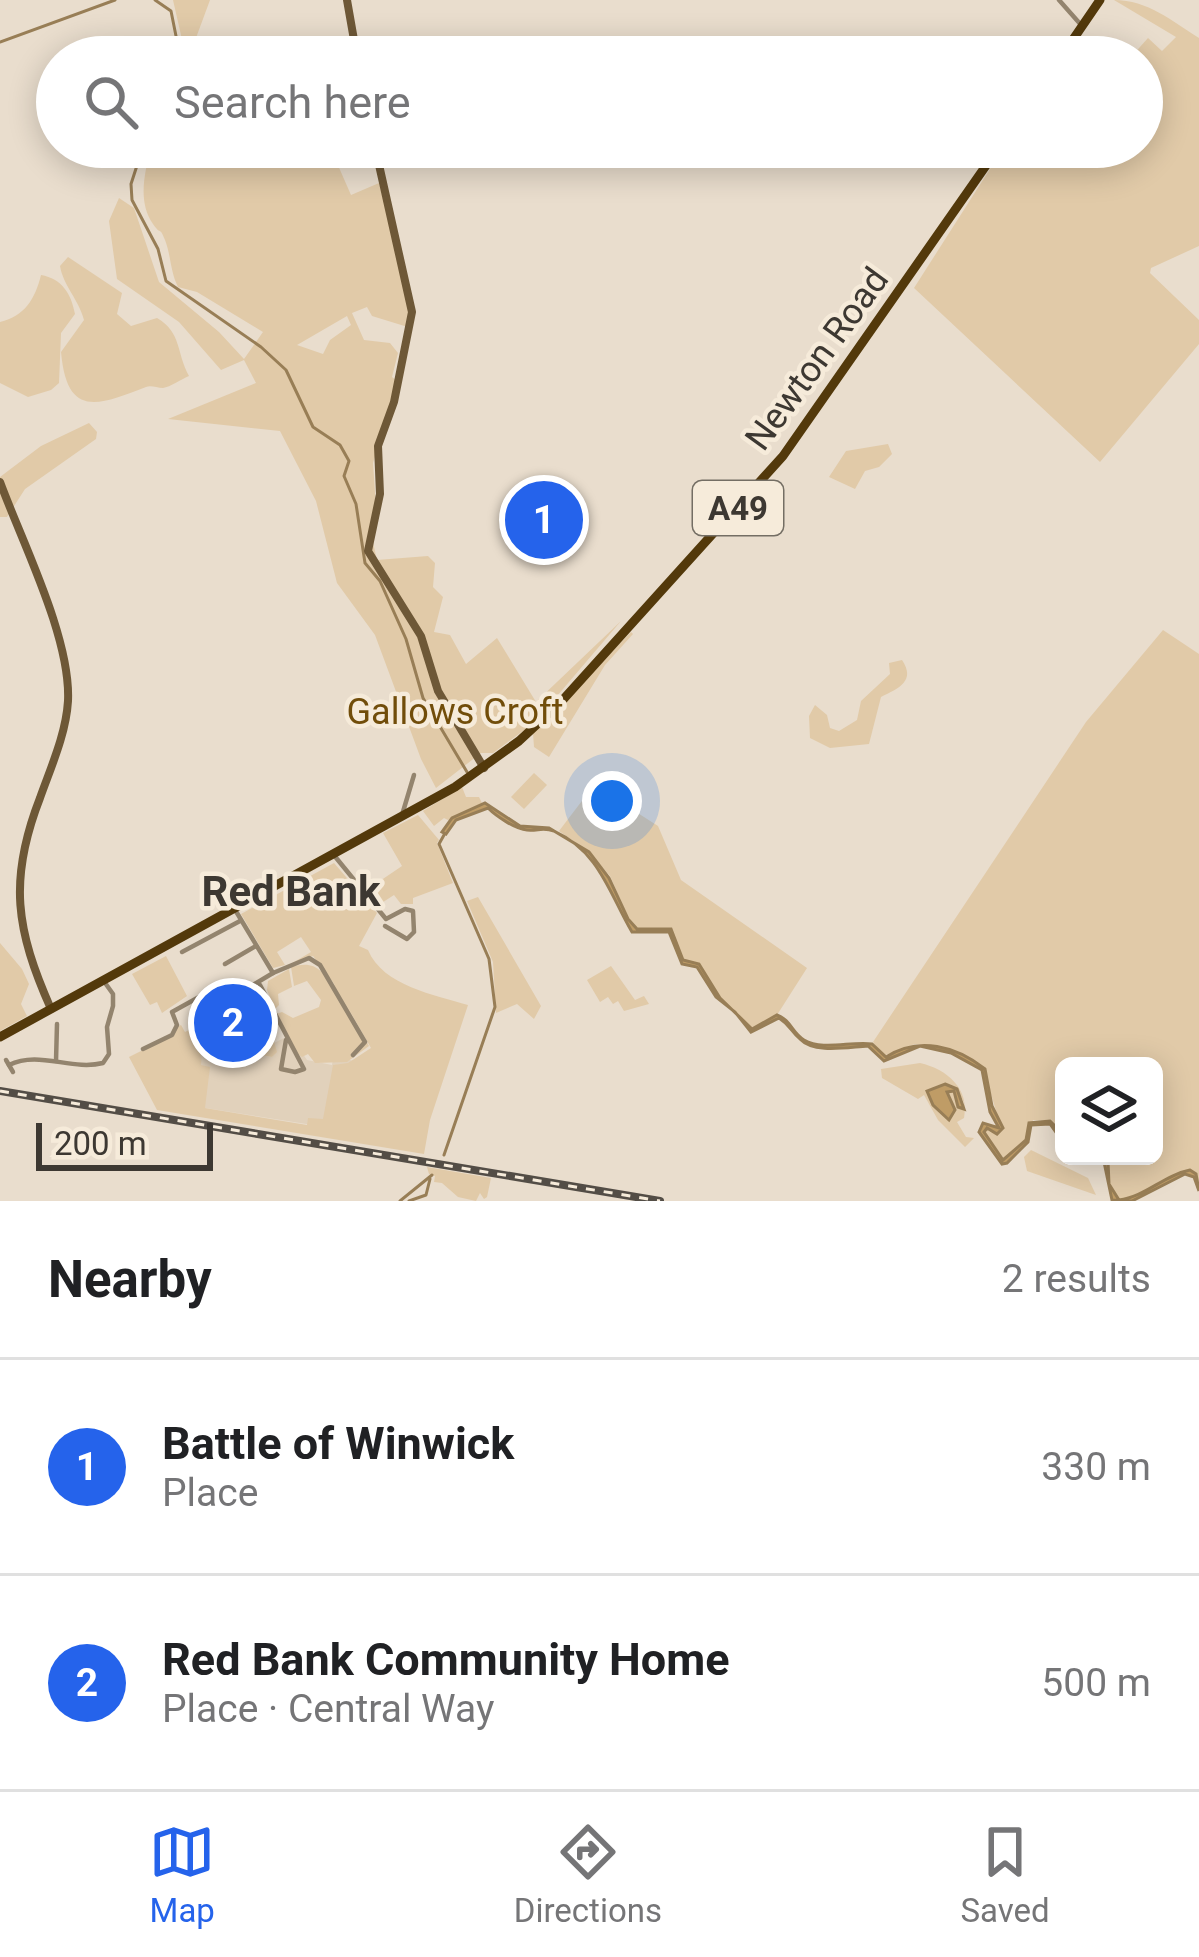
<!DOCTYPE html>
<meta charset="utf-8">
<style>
body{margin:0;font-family:Roboto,sans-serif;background:#f2f2f2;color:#202124}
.controls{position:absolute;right:36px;bottom:36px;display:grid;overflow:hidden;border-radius:18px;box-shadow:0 6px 30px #0003}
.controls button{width:108px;height:108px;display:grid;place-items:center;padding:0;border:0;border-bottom:3px solid #e0e0e0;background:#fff;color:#202124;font:60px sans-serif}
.scale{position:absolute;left:36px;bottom:30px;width:177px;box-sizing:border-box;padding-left:12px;border:6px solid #3d3832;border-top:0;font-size:33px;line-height:42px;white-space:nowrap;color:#3d3832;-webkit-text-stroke:9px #f6ebda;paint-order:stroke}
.you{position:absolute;left:612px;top:801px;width:42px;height:42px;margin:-30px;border:9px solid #fff;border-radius:50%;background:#1a73e8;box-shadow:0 0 0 18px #1a73e833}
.badge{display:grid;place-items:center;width:78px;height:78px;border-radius:50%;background:#2563eb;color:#fff;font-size:39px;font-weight:700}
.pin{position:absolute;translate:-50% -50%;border:6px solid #fff;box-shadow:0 3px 12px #0006}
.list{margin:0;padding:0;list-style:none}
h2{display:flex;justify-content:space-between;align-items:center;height:156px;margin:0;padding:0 48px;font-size:51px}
h2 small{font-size:39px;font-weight:400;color:#757577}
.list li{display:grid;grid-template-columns:78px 1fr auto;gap:36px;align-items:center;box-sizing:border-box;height:216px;padding:0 48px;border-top:3px solid #e0e0e0}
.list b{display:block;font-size:45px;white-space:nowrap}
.list p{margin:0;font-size:39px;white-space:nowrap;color:#757577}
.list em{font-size:39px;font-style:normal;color:#757577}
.icon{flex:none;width:66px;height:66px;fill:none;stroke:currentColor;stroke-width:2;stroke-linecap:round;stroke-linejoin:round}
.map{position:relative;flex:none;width:1199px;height:1201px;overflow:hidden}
.search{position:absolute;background:#fff;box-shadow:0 6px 30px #0003;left:36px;right:36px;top:36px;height:132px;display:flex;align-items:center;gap:30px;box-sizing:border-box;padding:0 42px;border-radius:66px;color:#757577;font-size:45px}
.sheet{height:588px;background:#fff}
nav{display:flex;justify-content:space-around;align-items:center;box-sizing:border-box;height:168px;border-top:3px solid #e0e0e0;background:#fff;font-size:33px;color:#757577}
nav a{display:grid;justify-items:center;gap:6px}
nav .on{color:#2563eb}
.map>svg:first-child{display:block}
.built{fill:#e1d1bb}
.green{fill:#e1caa8;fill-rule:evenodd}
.water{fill:#bf9c66;stroke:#987e56;stroke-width:3}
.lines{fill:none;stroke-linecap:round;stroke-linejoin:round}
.stream{stroke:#987e56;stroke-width:3}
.street{stroke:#93846e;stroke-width:4.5}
.secondary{stroke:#6e5837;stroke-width:8}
.primary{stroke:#53390b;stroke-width:9}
.rail-casing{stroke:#534d46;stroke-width:8}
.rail{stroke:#f6ebda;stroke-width:3;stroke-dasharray:9;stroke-linecap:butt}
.labels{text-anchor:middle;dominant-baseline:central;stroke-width:9;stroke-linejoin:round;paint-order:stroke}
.shield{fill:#f6ebda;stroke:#746e64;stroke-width:3}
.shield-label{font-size:33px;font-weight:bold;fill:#3d3832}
.street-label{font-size:36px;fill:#3d3832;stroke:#f6ebda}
.park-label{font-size:36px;fill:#714d0a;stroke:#f6ebda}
.quarter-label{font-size:42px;font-weight:bold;fill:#3d3832;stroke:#f6ebda}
</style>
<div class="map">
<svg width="1199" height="1201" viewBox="0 0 1199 1201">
<rect width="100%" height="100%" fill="#e9ddcd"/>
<!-- built -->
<path class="built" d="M290,1035L307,1060L332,1065L333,1057L434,1075L319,1126L155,1100L182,1045L272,1057L276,1052L274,1043Z"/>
<!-- green -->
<g class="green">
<path d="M173,0H210L193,46L194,57H186Z"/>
<path d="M1114,0C1148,0 1172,21 1199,38V246L1151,268L1150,273L1199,320V344L1100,462L914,288L1004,147H1142V57H1131L1148,38L1162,51L1176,37Z"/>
<path d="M151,147H330L351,195L379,183L408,296L411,328L372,316L367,307L352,313L364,340L390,343L398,353L392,377L397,381L373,463L376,507L370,529L377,560L428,556L435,563L433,587L443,597L434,632L450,635L466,664L497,638L536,702L621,621L534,723L493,753H481L436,788L421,759L375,635L337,583L316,501L280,431L168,419L256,383L244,360L221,370L179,322L117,279L109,221L119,198L134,208L159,282L219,332L244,359L263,332L197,292L178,287C170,271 171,255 165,240C159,225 162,237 153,224C137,201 145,172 151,147ZM347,316L351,325L330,340L323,354L297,345Z"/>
<path d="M68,257L122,293L117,314L131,326L157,318C182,333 176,352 189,376C182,379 170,387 163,388C157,388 151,385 146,387C97,406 67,418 61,352L84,320C79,300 63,285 60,266Z"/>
<path d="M41,275C62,279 71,293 75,314L61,333L59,383L51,390L28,397L0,383V322C25,316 35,299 41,275Z"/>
<path d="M89,423L97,432L96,439L25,489L7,517H0V477L41,446Z"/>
<path d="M888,444L892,454L879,467L865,471L855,489L829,477L846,451Z"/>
<path d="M1163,630L1199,654V1185L1196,1174L1190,1170C1165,1175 1145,1197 1119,1200L1109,1184L1107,1161L1100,1156H1154V1066H1064V1155L1060,1147L1064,1139L1050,1121L1033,1120L1026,1140L1005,1160L984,1132L987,1128L1002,1131L983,1067L950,1049L915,1044L883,1056L873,1042L1086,722Z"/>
<path d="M631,632L633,634L605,665L549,757L534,747L533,733Z"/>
<path d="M902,660C916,681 899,688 881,697L869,744L830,748L810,738L809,716L815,705L827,715L830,728L839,731L857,720L861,701L890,674L889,663Z"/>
<path d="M534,773L547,785L524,809L511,797Z"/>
<path d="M594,785L658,826L681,880L807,968L777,1015L752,1029L720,998L699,964L683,960L671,929L642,931L631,924L610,876L589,852L559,831Z"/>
<path d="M462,787L466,797H479L482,803L448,820L444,818L434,826L423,811Z"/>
<path d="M418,815L439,840L437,843L453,883L413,898V904H401L394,895L377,906L369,896L374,885L402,866L383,833Z"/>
<path d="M334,863L377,913L359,946L368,950C383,986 435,995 468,1005L430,1120L424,1154L157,1110L129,1057L173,1035L172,1030L181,1025L185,1032L189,1030C198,1044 203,1047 201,1065L210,1067L205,1108L307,1125L308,1118L323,1119L333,1065L348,1063L371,1048L344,1001L369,1046L347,1062L315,1063L308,1054L302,1057L298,1054L276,1014L282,1012L293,1018L319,1007L321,1000L307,981L294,986L291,967C316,960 320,971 335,985L313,956L289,965L311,952L301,937L277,952L285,965L273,968L241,914Z"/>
<path d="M478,897L541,1006L534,1019L517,1004L496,1013L493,962L467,901Z"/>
<path d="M0,943L22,969L29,984L21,1004L27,1016L0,1031Z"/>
<path d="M166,956L187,996L162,1013L157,1002L150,1005L132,974Z"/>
<path d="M611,966L635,1000L644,996L649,1004L624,1011L618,1001L613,1004L608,997L600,1002L587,980Z"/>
<path d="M289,969L292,987L278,994L279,1005L275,1009L267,990L268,981Z"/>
<path d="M251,1019L256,1026L268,1019L277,1052L272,1057L226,1050L229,1033L235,1030L243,1045L255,1039L247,1025Z"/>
<path d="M920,1063C947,1069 970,1089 964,1118L957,1122L966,1137L974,1138L965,1147L938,1120L924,1095L918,1099L882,1078L881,1069ZM948,1088L959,1092L964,1103L963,1109L957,1107L953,1090L948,1091L955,1111L949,1120L930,1098L938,1089Z"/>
<path d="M1031,1150L1088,1178L1096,1195L1027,1171L1024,1157Z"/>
<path d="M427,1167L491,1178L487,1197L484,1199L480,1193L476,1201L458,1197L442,1183L434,1182L435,1176L429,1174Z"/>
</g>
<!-- water -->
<g class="water">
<path d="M485,803L520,826L549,828L589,852L609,878L628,919L637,929H671L683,960L699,964L720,998L752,1029L777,1015C791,1020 792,1033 804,1040C823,1051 851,1041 872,1044L886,1057C919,1036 956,1046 985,1069L992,1106L1003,1128L997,1134L987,1128L984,1132L1003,1160L1026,1140L1029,1123L1050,1121L1064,1135L1060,1147L1064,1156H1100L1108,1161L1109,1184L1119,1200C1145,1197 1164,1175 1190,1170L1196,1174L1199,1191L1194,1177L1185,1174L1132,1201L1112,1200L1104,1162L1061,1156L1060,1138L1050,1124L1031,1125L1028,1142L1007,1163L1002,1164L979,1132L983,1123L999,1128L990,1112L982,1070L951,1053L920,1046L884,1061L868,1046C848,1047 814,1054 800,1039C791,1031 790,1025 779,1018L751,1032L735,1012L716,997L697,967L682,964L669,932H632C609,893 600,852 554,831C543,827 538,831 527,830C515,829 496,816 488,808L456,820L446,834L442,832L452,818Z"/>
<path d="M945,1084L957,1089L964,1109L958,1107L954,1091L947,1092L955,1110L949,1120L933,1105L927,1091Z"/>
</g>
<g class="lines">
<!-- stream -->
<g class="stream">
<path d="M155,0L171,11L176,36L174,57"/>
<path d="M0,42L115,0"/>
<path d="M143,147L131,184L132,200L158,249L166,281L261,347L286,370L313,427L340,445L349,461L344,476L356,504L365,563L380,581L406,639L423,698L467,772"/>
<path d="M444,835L439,844L489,959L495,1007L444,1155"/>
<path d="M400,1201L432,1175"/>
<path d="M409,1201L426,1195L430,1179"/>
</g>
<!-- street -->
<g class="street">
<path d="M1059,0L1082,26"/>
<path d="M402,815L414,775"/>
<path d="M333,854L386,919L405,909L413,911L414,932L407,939L385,926"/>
<path d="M234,908L273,973"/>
<path d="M182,952L240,921"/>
<path d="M225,964L256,946"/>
<path d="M260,985L304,1069L295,1072L281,1069L286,1040"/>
<path d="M143,1049L172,1035L177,1025L172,1012L199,997L213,1009L273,973L309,958L320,965L365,1042L353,1055"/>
<path d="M6,1060L13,1072"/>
<path d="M56,1061L57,1024"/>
<path d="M9,1065C39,1050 71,1071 103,1063L109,1054L107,1027L113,1006V994L103,980"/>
</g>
<!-- secondary -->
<g class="secondary">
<path d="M347,0L357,57"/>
<path d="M375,147L412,312L394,402L378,446L380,494L368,551L421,636L438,691L484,768"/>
<path d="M0,482C22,542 71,638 68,701C66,734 51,767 40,798C8,880 16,930 51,1009"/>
</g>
<!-- primary -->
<g class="primary">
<path d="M1061,57L1100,0"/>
<path d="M0,1037L455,787L519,741L560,703L783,456L999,147"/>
</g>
<!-- rail casing -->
<g class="rail-casing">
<path id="rail" d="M0,1091L660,1201"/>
</g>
<!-- rail -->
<use href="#rail" class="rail"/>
</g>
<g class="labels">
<!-- shield labels -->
<rect class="shield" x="693" y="481" width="90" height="54" rx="9"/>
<g class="shield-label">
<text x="738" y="508">A49</text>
</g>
<!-- street labels -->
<g class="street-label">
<text transform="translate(817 359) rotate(-54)">Newton Road</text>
</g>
<!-- park labels -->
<g class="park-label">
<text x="455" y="712">Gallows Croft</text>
</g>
<!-- quarter labels -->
<g class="quarter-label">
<text x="291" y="891">Red Bank</text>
</g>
</g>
</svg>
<div class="controls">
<button><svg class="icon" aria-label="layers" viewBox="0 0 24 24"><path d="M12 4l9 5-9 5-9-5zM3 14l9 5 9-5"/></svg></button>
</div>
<div class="scale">200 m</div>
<div class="you"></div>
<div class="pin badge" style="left:544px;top:520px">1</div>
<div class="pin badge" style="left:233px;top:1023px">2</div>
<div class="search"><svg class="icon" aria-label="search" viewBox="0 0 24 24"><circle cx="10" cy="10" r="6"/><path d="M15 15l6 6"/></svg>Search here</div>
</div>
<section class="sheet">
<h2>Nearby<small>2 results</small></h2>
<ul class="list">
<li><span class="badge">1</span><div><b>Battle of Winwick</b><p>Place</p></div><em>330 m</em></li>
<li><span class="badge">2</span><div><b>Red Bank Community Home</b><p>Place · Central Way</p></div><em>500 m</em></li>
</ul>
</section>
<nav>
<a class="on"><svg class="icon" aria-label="map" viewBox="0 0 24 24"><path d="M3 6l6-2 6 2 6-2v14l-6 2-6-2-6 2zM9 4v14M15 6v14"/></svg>Map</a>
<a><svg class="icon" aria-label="directions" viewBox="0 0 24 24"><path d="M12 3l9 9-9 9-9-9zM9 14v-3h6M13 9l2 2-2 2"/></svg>Directions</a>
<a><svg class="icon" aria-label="saved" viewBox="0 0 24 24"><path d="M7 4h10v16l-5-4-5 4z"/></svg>Saved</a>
</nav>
